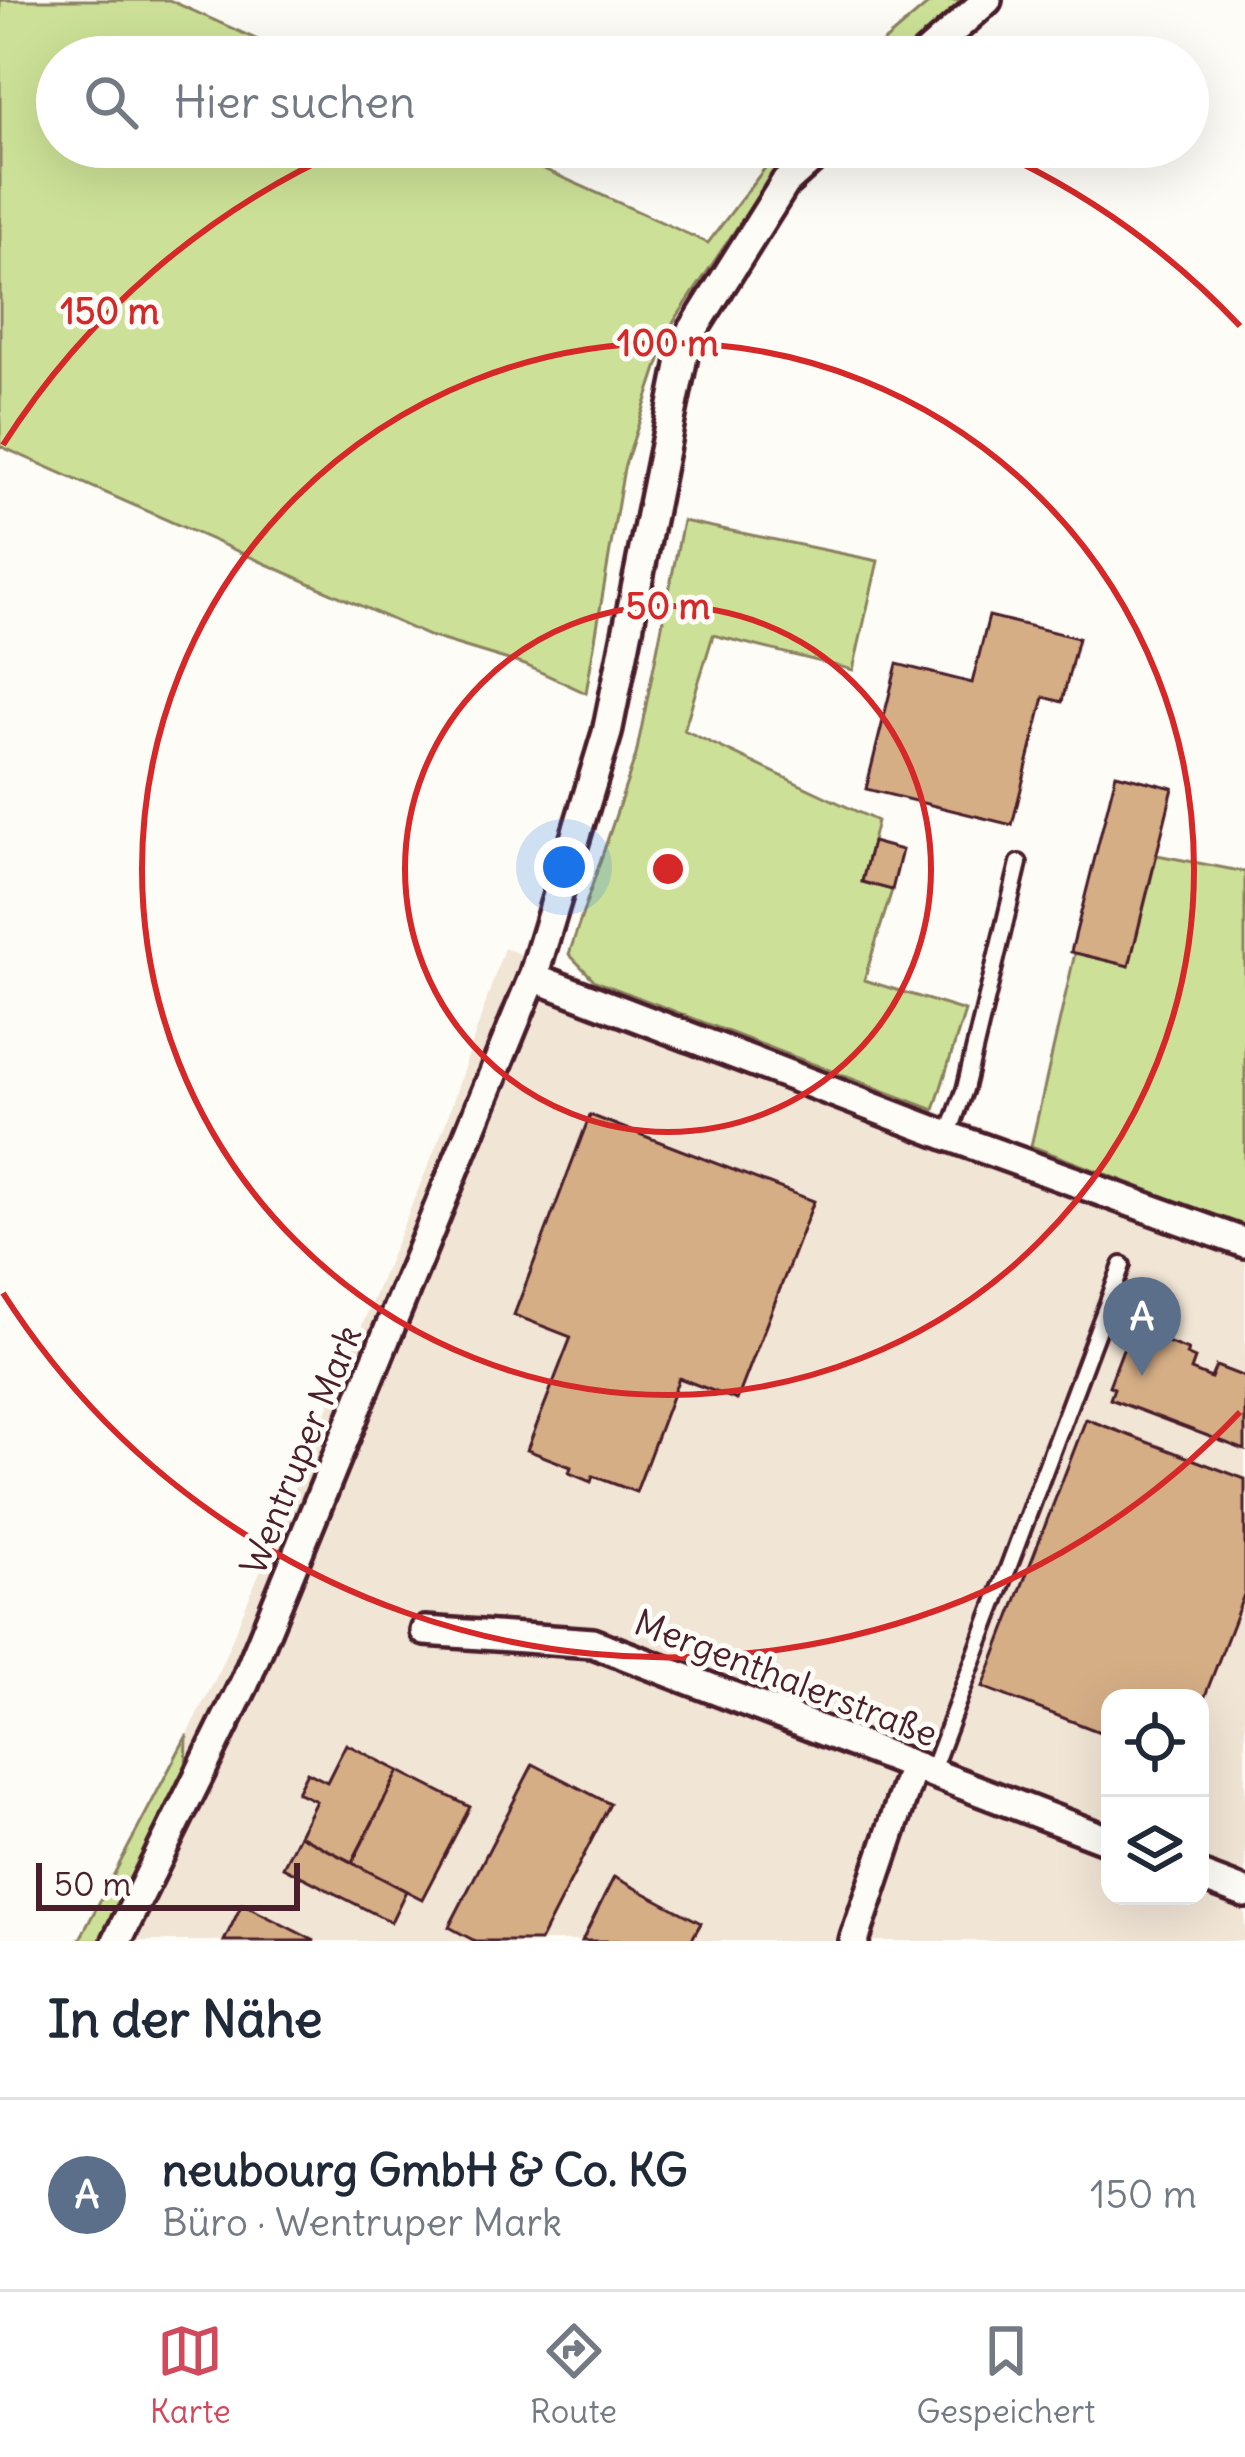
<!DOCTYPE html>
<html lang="de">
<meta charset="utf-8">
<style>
body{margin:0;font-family:Delius,sans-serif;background:#f6f6f7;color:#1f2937}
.controls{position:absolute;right:36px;bottom:36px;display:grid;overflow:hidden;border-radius:24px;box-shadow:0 12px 48px #0002}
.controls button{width:108px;height:108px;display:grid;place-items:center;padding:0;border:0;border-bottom:3px solid #e0e1e3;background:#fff;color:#1f2937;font:60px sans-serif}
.scale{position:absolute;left:36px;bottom:30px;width:264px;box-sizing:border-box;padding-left:12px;border:6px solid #4a1f2b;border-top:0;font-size:33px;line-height:42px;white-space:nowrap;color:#4a1f2b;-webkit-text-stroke:9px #fdfcf7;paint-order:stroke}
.you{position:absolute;left:564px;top:867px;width:42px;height:42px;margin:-30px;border:9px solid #fff;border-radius:50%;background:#1a73e8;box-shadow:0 0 0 18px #1a73e833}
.badge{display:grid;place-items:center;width:78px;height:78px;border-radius:50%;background:#d1495b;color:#fff;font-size:39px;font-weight:700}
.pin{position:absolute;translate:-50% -99px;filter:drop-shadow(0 3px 6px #0008)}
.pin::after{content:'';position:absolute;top:63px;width:42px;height:36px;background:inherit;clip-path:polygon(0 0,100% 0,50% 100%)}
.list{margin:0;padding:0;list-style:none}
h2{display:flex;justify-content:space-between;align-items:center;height:156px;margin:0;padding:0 48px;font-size:51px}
h2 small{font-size:39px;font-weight:400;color:#747a83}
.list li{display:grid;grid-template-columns:78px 1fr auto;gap:36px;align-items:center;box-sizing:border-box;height:192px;padding:0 48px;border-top:3px solid #e0e1e3}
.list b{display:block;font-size:45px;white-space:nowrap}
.list p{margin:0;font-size:39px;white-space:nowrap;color:#747a83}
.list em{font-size:39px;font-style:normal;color:#747a83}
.icon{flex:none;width:66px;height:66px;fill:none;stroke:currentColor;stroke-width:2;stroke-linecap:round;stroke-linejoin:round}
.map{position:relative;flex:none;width:1245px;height:1941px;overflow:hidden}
.search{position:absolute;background:#fff;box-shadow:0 12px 48px #0002;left:36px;right:36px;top:36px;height:132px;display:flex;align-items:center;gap:30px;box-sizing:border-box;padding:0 42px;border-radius:66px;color:#747a83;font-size:45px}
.sheet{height:348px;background:#fff}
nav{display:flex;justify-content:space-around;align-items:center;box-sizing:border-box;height:168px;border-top:3px solid #e0e1e3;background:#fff;font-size:33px;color:#747a83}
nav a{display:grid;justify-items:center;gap:6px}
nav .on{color:#d1495b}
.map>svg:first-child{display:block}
.built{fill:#f1e5d5;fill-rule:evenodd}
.green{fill:#cce197;stroke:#8b8061;stroke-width:3}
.building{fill:#d5ae86;stroke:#4a1f2b;stroke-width:3}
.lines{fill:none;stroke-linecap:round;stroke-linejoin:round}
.lane-casing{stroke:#4a1f2b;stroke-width:22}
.street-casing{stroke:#4a1f2b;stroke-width:36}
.lane{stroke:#fdfcf7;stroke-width:14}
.street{stroke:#fdfcf7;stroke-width:27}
.ring{fill:none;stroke:#d62828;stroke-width:6}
.labels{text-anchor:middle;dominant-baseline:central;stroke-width:10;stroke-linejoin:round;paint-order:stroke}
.street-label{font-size:36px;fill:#4a1f2b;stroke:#fdfcf7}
.centre{fill:#d62828;stroke:#fdfcf7;stroke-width:6}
.ring-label{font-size:36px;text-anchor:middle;font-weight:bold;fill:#d62828;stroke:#fdfcf7;stroke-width:10;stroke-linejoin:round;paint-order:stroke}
</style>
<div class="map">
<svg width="1245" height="1941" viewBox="0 0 1245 1941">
<rect width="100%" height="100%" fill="#fdfcf7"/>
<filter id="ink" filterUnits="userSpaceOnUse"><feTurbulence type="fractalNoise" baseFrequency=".00833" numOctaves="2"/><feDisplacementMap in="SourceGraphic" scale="24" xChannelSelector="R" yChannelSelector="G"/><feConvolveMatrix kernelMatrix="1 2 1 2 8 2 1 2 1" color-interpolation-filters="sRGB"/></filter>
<g filter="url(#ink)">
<!-- built -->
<path class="built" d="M504,948L1245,1227V1941H79L215,1680L445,1125ZM1110,1698H1200V1896H1110Z"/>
<!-- green -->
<g class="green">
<path d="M0,0H169L296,57H57V147H495L708,243L781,147H803L772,175L671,326L624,468L586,693L525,665L429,636L0,446Z"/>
<path d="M933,0H964L901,57H866Z"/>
<path d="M683,521L878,561L853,670L713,635L684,730L877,821L862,882L892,890L864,980L965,1011L934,1110L595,981L569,954L636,755Z"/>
<path d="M1157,855L1245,872V1227L1031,1146L1075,953L1129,966Z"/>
<path d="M187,1735L186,1774L108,1941H79Z"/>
</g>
<!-- building -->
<g class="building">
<path d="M989,616L1078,638L1062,702L1044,697L1012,825L866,789L897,664L972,683Z"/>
<path d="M1116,774L1173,788L1129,966L1071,952Z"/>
<path d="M872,842L902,850L892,890L862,882Z"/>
<path d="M590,1115L814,1201L737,1400L679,1378L636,1492L593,1476L591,1482L569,1473L571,1467L527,1450L571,1337L514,1315Z"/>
<path d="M1131,1328L1188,1350L1186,1355L1195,1359L1191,1370L1211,1378L1216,1366L1245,1377V1450L1110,1399L1114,1388L1109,1386Z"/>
<path d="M1086,1419L1245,1479V1592L1200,1709V1698H1110V1736L983,1687Z"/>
<path d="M346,1744L399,1771L352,1862L299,1835L316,1801L297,1792L307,1772L327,1782Z"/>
<path d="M533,1764L610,1804L540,1941H475L449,1927Z"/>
<path d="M399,1771L470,1807L422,1899L352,1863Z"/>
<path d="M299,1835L406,1891L391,1922L283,1867Z"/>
<path d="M614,1877L701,1923L691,1941H582Z"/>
<path d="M242,1904L315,1941H224Z"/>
</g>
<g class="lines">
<!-- lane casing -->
<g class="lane-casing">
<g id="lane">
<path d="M948,1136L965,1089L1019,863"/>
<path d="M931,1773L1122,1265"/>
</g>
</g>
<!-- street casing -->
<g class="street-casing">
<g id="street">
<path d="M923,57L987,0"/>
<path d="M533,977L607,733L686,341L785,183L825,147"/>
<path d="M425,1631L593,1643L1110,1841"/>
<path d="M1200,1876L1245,1893"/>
<path d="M117,1941L245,1682L533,977L948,1136L1245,1243"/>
<path d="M854,1941L913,1766"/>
</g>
</g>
<!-- lane -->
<use href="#lane" class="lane"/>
<!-- street -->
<use href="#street" class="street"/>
</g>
</g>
<!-- distance rings -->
<g class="ring">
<circle cx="668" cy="869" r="263"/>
<circle cx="668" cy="869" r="526"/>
<path d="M1240 1412A789 789 0 0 1 3 1293M3 445A789 789 0 0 1 347 148M989 148A789 789 0 0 1 1240 326"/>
</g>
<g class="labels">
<!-- street labels -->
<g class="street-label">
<text transform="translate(301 1450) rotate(-68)">Wentruper Mark</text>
<text transform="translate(786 1678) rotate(21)">Mergenthalerstraße</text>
</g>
</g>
<circle cx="668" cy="869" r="18" class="centre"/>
<g class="ring-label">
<text x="110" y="324">150 m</text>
<text x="668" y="356">100 m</text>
<text x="668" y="619">50 m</text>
</g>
</svg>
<div class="controls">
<button><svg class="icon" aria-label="locate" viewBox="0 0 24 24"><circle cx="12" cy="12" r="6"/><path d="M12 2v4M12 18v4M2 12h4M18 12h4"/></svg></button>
<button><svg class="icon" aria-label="layers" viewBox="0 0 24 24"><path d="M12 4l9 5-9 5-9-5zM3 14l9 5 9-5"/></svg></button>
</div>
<div class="scale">50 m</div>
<div class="you"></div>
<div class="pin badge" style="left:1142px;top:1376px;background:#5c6f8a">A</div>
<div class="search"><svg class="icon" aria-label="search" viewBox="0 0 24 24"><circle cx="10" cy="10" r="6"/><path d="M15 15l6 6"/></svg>Hier suchen</div>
</div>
<section class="sheet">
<h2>In der Nähe<small></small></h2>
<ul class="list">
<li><span class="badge" style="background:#5c6f8a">A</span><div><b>neubourg GmbH &amp; Co. KG</b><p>Büro · Wentruper Mark</p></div><em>150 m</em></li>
</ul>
</section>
<nav>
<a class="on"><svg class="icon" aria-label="map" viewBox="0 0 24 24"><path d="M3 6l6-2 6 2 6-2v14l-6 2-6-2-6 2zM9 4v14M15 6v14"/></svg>Karte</a>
<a><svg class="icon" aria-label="directions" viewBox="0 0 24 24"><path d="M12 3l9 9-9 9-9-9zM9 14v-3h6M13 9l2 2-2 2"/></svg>Route</a>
<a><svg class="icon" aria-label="saved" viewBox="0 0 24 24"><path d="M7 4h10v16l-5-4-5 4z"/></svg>Gespeichert</a>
</nav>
